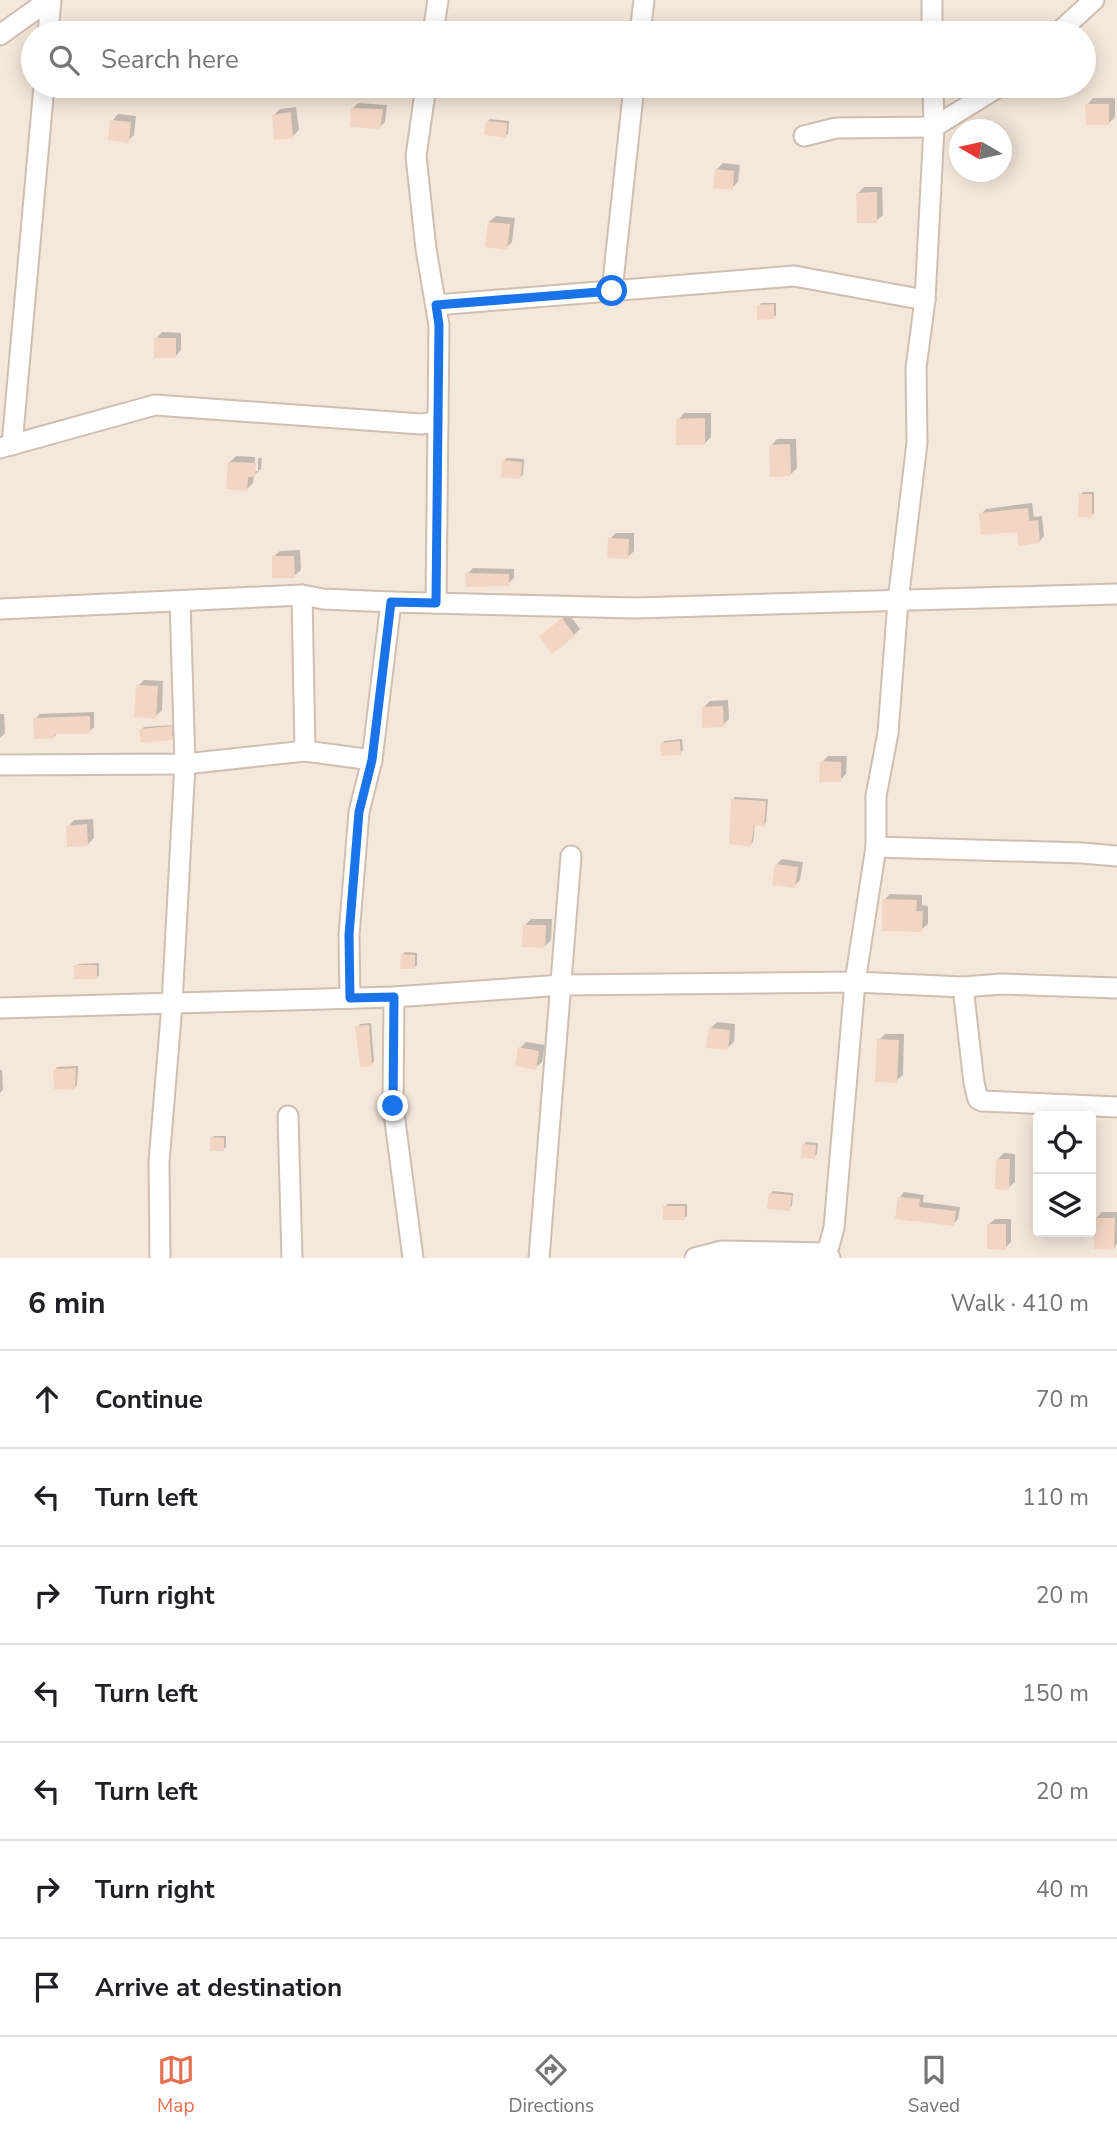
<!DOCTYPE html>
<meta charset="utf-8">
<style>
body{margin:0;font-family:"Nunito Sans",sans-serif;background:#f2f2f2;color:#202124}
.controls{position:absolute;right:21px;bottom:21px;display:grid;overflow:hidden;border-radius:7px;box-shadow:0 4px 18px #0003}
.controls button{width:63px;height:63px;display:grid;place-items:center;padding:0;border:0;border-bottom:2px solid #e0e0e0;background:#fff;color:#202124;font:35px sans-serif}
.compass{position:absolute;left:949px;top:119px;width:63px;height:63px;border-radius:50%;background:#fff;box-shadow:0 4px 18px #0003;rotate:279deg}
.stop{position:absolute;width:21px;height:21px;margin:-16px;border:5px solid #1a73e8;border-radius:50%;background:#fff}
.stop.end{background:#1a73e8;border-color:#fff;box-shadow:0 2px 7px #0008}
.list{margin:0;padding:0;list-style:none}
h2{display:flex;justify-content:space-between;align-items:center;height:91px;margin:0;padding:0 28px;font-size:30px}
h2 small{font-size:23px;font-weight:400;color:#757577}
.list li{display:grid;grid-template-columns:46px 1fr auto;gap:21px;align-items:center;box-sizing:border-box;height:98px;padding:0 28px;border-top:2px solid #e0e0e0}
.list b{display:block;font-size:26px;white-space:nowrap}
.list em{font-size:23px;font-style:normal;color:#757577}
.icon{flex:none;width:38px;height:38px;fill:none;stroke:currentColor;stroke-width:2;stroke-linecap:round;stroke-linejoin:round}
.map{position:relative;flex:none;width:1117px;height:1258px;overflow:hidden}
.search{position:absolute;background:#fff;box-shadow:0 4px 18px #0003;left:21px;right:21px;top:21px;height:77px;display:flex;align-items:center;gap:18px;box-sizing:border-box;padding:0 24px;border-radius:38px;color:#757577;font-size:26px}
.sheet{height:777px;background:#fff}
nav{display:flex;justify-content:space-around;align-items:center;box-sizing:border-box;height:98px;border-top:2px solid #e0e0e0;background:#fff;font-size:19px;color:#757577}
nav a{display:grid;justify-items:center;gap:4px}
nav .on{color:#e76f51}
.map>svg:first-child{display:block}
.residential{fill:#f5e8da;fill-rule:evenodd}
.shadow{fill:#0003}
.building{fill:#f3d5c3}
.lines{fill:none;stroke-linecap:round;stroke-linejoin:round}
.minor-casing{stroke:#d1beb0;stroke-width:23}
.minor{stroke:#fff;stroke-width:19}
.route{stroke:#1a73e8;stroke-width:9}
</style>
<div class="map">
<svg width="1117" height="1258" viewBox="0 0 1117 1258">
<rect width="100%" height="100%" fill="#fdf6ec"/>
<!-- residential -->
<path class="residential" d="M0,0H1117V1258H0ZM33,33H1084V86H33ZM960,130H1002V172H960ZM1038,1116H1091V1232H1038Z"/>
<!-- shadow -->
<g class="shadow">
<path d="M1093,98H1115V117L1109,123L1087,105Z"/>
<path d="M358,103L387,105L385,122L380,127L353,108Z"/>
<path d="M296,107L299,130L293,136L273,116L280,109Z"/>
<path d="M118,114L136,116L134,135L128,141L112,121Z"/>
<path d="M490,119L509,121L508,134L505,136L487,122Z"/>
<path d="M723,163L740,165L738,182L732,188L717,169Z"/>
<path d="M864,187H882L883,215L876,221L858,193Z"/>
<path d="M496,216L515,218L512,242L506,248L489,222Z"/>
<path d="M761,303H776V315L774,317L759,306Z"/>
<path d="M162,332L181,333V350L175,357L156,339Z"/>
<path d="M684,413H711V437L705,443L678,420Z"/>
<path d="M777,439H796L797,468L791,474L771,446Z"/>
<path d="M236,456L255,457L254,471H258V458H262L261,469L254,475L253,483L247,489L230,462Z"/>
<path d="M507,458L524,459L523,475L520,477L504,460Z"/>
<path d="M1083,492H1094V513L1091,516L1081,494Z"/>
<path d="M1032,503L1034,517L1042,516L1044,536L1039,542L981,514L986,509Z"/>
<path d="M616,533H634V551L627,558L610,539Z"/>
<path d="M300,550L301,570L294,576L273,557L280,551Z"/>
<path d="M473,568L514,569V578L508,584L467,574Z"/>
<path d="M569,614L580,629L574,635L547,630Z"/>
<path d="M144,680L163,681L162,710L155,717L138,686Z"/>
<path d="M728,700L729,719L723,725L703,708L710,701Z"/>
<path d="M94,712V727L89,732H58L54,737L35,719L40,714Z"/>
<path d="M0,714H4L5,733L0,738Z"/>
<path d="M174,725V735L171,738L141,730L144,727Z"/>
<path d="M682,739L683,750L680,753L662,744L664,741Z"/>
<path d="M828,756H847L846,774L840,780L822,762Z"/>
<path d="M735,797L768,799L766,822L764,825L755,824L753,842L751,845L733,800Z"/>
<path d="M93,819L94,838L88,844L68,827L74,820Z"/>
<path d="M782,859L803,862L800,880L794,886L776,865Z"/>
<path d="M890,894L922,895V905L928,906V924L921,930L884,900Z"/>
<path d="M531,919H552L551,940L545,946L524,926Z"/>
<path d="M405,952L417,953V965L414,968L402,955Z"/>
<path d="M99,963V975L96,978L76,966L79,964Z"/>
<path d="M717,1022L735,1024L734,1042L727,1048L710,1029Z"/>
<path d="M371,1023L374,1061L372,1064L357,1027L360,1024Z"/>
<path d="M885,1034H904L903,1075L896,1081L879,1040Z"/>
<path d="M526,1042L545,1045L542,1062L535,1068L520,1048Z"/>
<path d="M78,1066L77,1085L75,1088L55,1070L57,1067Z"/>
<path d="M0,1070H2L3,1090L0,1093Z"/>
<path d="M214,1136H226V1147L223,1150L212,1138Z"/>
<path d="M806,1142L818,1143L817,1154L814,1157L804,1145Z"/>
<path d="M1004,1153L1015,1154V1182L1008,1188L998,1159Z"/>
<path d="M773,1191L793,1193L792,1206L789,1209L770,1194Z"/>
<path d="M904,1192L924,1195L923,1202L960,1207L958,1219L953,1224L900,1197Z"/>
<path d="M668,1204H687V1216L684,1218L665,1207Z"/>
<path d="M1102,1212H1117V1244L1114,1248L1096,1218Z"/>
<path d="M995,1219H1011V1242L1005,1248L988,1225Z"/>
</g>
<!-- building -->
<g class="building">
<path d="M1085,104H1109V125H1086Z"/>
<path d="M351,108L383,109L380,129L350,127Z"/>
<path d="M291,112L293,138L274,140L272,115Z"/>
<path d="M110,120L131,122L129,143L108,140Z"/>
<path d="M486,121L507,123L506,138L484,135Z"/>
<path d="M715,169L734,171L733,190L713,188Z"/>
<path d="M877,192V223H857L856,193Z"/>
<path d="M488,222L510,224L507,250L485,247Z"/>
<path d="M774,304V319L757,320V305Z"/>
<rect x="154" y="338" width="22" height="20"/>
<path d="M705,418V445H676V419Z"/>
<path d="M790,444L791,476L770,477L769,445Z"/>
<path d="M502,460L522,462L521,479L501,477Z"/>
<path d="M228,462L256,463L255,477H248L247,491L226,489Z"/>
<path d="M1079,494H1092V518L1078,517Z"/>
<path d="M1028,508L1029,521L1038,520L1040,543L1018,546L1017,532L981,535L979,513Z"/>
<path d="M608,538L629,539L628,559L607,558Z"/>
<path d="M272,556H294L295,578H272Z"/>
<path d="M465,573L509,574V586L466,587Z"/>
<path d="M562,618L575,636L552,654L539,636Z"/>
<path d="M136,685L158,686L156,719L134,717Z"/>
<path d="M723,706L724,727L702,728V707Z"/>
<path d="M90,716V734H54L55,738L34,739L33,718Z"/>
<path d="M172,726V740L141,743L139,729Z"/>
<path d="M680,741L681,755L661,756L660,743Z"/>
<path d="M820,761L841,762V782H819Z"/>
<path d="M731,799L766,801L764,827L754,825L751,847L729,844Z"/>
<path d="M87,824L88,846L67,847L66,826Z"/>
<path d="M775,864L798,867L795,888L772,885Z"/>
<path d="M882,899L917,900L916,911H923L922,932L882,931Z"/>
<path d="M523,925H546L545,948L522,947Z"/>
<path d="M401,954L415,955V969H400Z"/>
<rect x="74" y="965" width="23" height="14"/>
<path d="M369,1025L372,1066L360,1067L355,1026Z"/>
<path d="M709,1028L730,1030L728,1050L706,1048Z"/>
<path d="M877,1039L899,1040L897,1083L875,1082Z"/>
<path d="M518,1047L539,1051L536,1070L515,1066Z"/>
<path d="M76,1068L75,1090L54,1089L53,1069Z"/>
<path d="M210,1137L224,1138V1151H210Z"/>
<path d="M802,1144L816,1145L815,1159L801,1158Z"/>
<path d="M996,1159H1010L1009,1190L995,1189Z"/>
<path d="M769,1193L792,1195L790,1211L767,1209Z"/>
<path d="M898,1197L920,1199L919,1207L956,1211L954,1226L895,1219Z"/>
<rect x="663" y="1206" width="22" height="14"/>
<path d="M1094,1218H1115L1114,1250L1094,1249Z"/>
<path d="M987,1224H1006V1250L987,1249Z"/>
</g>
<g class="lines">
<!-- minor casing -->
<g class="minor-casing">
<g id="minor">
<path d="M932,0V33"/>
<path d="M48,33L51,0"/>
<path d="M433,33L438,0"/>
<path d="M640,33L644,0"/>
<path d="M1058,33L1094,0"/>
<path d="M0,35L49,0"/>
<path d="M426,86L416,156L426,249L439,325L436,603"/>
<path d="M804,136L836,128L934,127L1000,86"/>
<path d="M612,291L634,86"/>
<path d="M436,305L794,276L925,300"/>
<path d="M12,445L44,86"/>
<path d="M0,448L155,405L421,424L438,422"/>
<path d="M302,595L305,751"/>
<path d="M0,609L302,595L323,599L391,602L635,608L1117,594"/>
<path d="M0,765L185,764L305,751L372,760"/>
<path d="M876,847L1082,853L1117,856"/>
<path d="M963,987L974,1083L978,1099L982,1101L1117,1107"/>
<path d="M394,997L393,1106L413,1258"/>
<path d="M350,998L349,935L359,812L372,760L391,602"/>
<path d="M0,1008L394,997L562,985L855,982L963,987L1002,984L1117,988"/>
<path d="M288,1116L292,1258"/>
<path d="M160,1258L159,1162L172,1004L185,764L180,601"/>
<path d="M539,1258L571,856"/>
<path d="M695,1258L722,1251L827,1253"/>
<path d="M830,1258L827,1253L834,1228L855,982L876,847V796L888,733L898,601L917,443L916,368L925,300L934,127L933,86"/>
</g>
</g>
<!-- minor -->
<use href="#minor" class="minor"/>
</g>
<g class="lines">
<!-- route -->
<path class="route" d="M393,1106L394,997L350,998L349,935L359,812L372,760L391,602L436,603L439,325L436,305L612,291"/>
</g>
</svg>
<div class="controls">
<button><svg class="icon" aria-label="locate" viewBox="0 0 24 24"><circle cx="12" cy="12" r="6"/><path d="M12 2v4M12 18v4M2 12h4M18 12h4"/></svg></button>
<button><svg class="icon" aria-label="layers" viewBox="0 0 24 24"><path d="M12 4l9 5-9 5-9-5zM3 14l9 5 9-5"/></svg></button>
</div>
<svg class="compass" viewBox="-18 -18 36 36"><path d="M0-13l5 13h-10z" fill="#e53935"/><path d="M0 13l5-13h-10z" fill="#757577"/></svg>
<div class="stop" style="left:612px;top:291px"></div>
<div class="stop end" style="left:393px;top:1106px"></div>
<div class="search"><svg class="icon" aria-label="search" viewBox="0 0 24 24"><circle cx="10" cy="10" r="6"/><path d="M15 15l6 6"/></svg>Search here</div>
</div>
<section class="sheet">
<h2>6 min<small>Walk · 410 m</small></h2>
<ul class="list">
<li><svg class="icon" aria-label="ahead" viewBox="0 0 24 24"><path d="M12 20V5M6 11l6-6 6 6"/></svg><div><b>Continue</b></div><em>70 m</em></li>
<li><svg class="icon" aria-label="left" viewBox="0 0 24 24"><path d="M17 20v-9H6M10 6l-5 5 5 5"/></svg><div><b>Turn left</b></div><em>110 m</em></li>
<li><svg class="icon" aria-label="right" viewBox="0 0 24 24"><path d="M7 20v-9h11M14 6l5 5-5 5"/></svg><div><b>Turn right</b></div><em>20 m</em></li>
<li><svg class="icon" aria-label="left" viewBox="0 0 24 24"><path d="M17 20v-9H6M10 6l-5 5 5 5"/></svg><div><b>Turn left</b></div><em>150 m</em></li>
<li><svg class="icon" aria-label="left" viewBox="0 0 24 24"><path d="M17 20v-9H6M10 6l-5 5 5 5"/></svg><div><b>Turn left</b></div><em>20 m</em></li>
<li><svg class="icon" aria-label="right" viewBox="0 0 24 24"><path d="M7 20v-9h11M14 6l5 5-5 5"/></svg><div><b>Turn right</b></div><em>40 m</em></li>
<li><svg class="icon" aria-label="arrive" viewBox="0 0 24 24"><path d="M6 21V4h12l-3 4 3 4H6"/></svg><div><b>Arrive at destination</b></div></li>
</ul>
</section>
<nav>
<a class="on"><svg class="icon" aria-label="map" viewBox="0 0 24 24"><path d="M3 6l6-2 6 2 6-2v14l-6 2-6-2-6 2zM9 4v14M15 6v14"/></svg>Map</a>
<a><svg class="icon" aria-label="directions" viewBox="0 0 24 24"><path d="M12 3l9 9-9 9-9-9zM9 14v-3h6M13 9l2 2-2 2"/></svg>Directions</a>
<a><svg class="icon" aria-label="saved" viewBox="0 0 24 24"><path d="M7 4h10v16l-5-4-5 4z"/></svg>Saved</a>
</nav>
